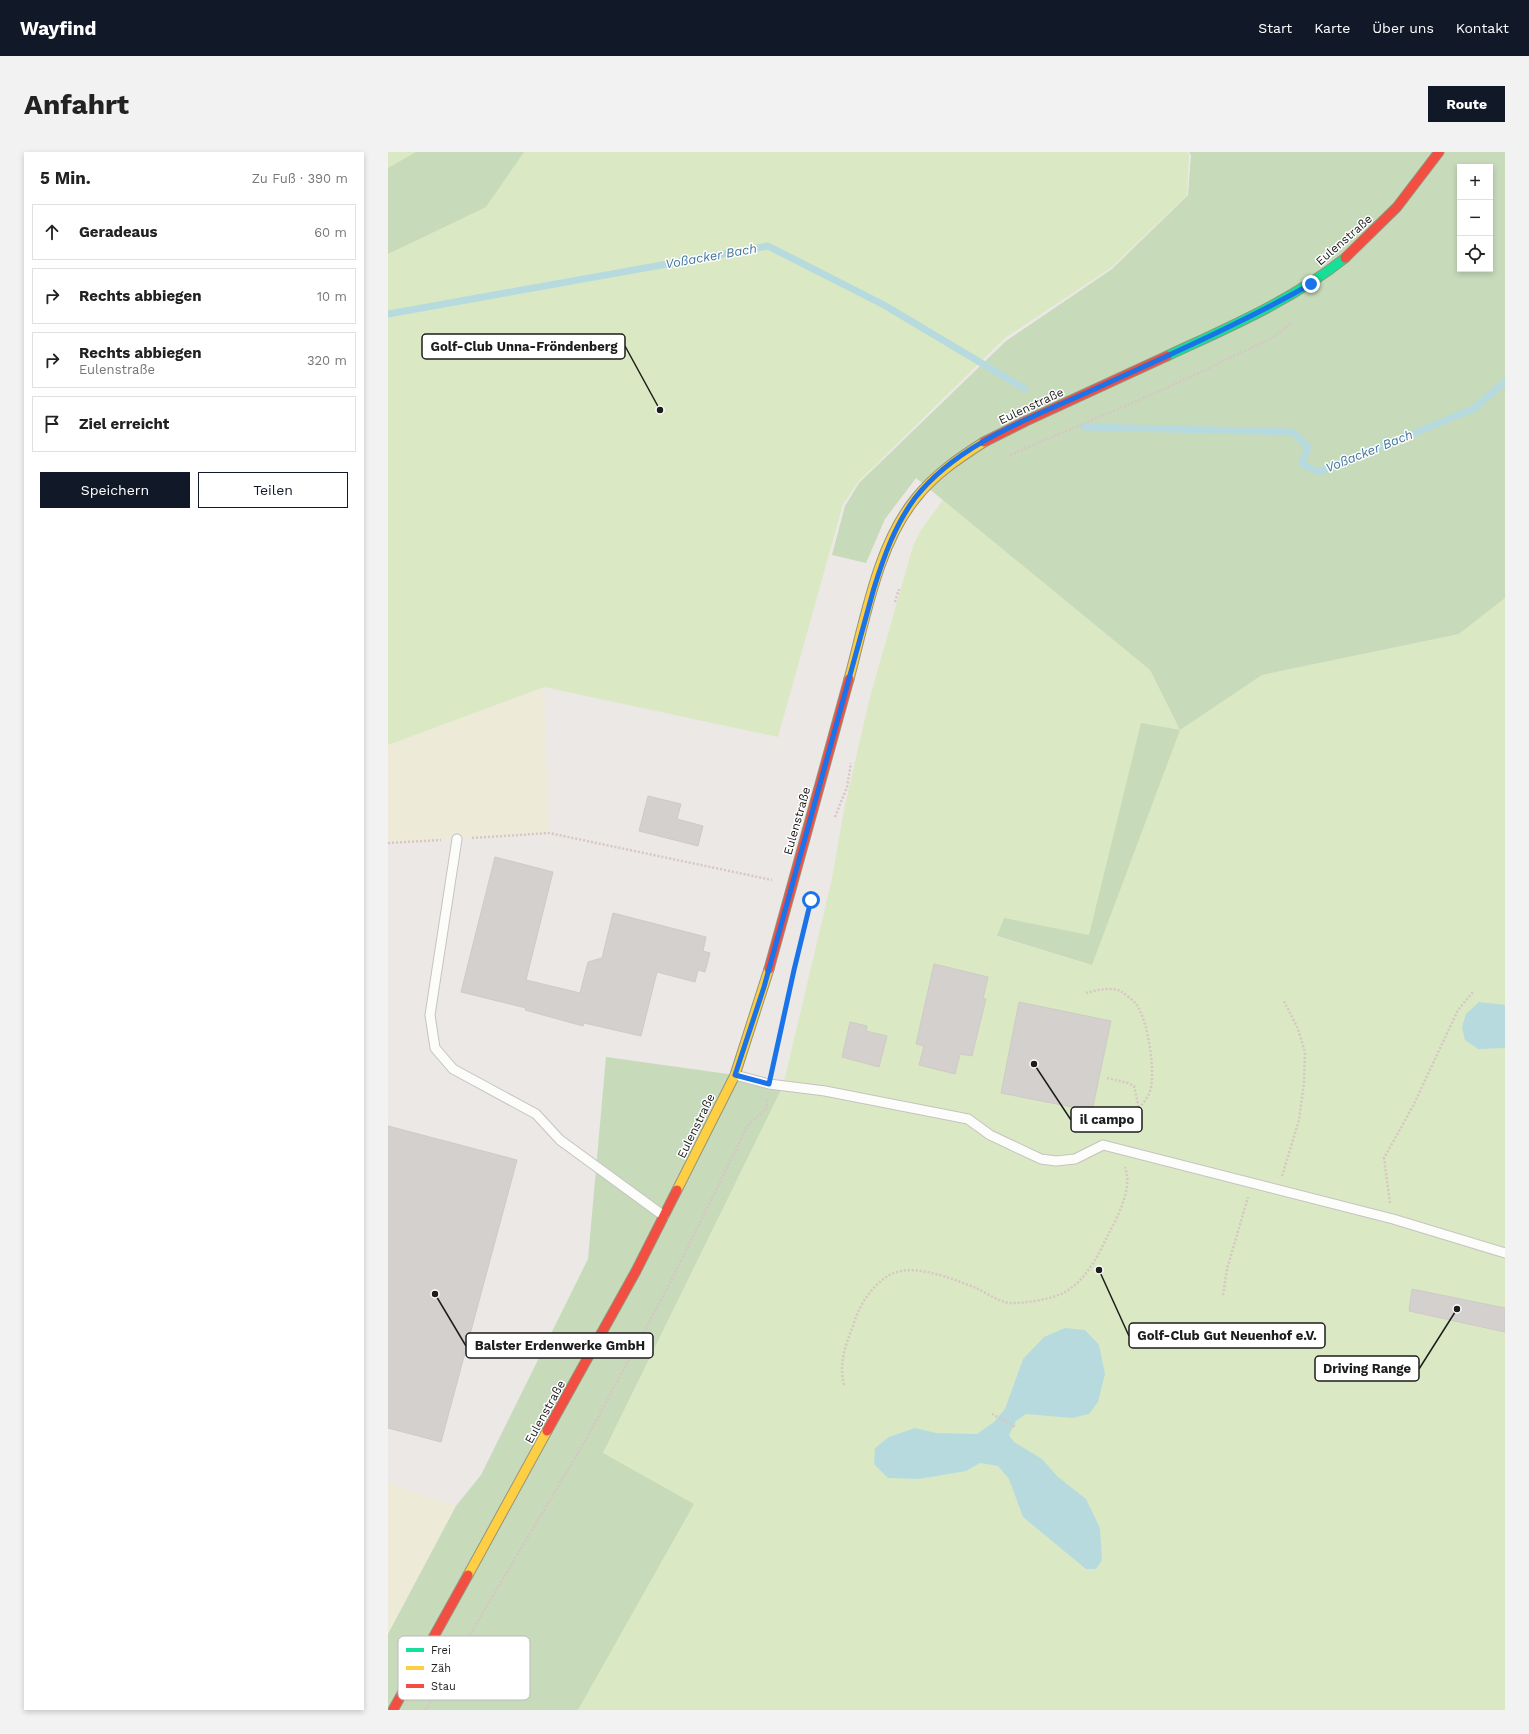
<!DOCTYPE html>
<html lang="de">
<meta charset="utf-8">
<style>
body{margin:0;font-family:"Work Sans",sans-serif;background:#f2f2f2;color:#222}
.controls{position:absolute;right:12px;top:12px;display:grid;overflow:hidden;border-radius:0px;box-shadow:0 2px 6px #0003}
.controls button{width:36px;height:36px;display:grid;place-items:center;padding:0;border:0;border-bottom:1px solid #e0e0e0;background:#fff;color:#222;font:20px sans-serif}
.stop{position:absolute;width:12px;height:12px;margin:-9px;border:3px solid #1a73e8;border-radius:50%;background:#fff}
.stop.end{background:#1a73e8;border-color:#fff;box-shadow:0 1px 4px #0008}
.list{margin:0;padding:0;list-style:none}
h2{display:flex;justify-content:space-between;align-items:center;height:52px;margin:0;padding:0 16px;font-size:17px}
h2 small{font-size:13px;font-weight:400;color:#767676}
.list li{display:grid;grid-template-columns:26px 1fr auto;gap:12px;align-items:center;box-sizing:border-box;height:56px;margin:0 8px 8px;padding:0 8px;border:1px solid #e0e0e0;border-radius:0px}
.list b{display:block;font-size:15px;white-space:nowrap}
.list p{margin:0;font-size:13px;white-space:nowrap;color:#767676}
.list em{font-size:13px;font-style:normal;color:#767676}
.actions{display:flex;gap:8px;padding:12px 16px}
.actions a{flex:1;padding:9px 0;border:1px solid #111827;border-radius:0px;text-align:center;font-size:14px;color:#111827}
.actions .main{background:#111827;color:#fff}
.icon{flex:none;width:22px;height:22px;fill:none;stroke:currentColor;stroke-width:2;stroke-linecap:round;stroke-linejoin:round}
.map{position:relative;flex:none;width:1117px;height:1558px;overflow:hidden;border-radius:0px}
header{display:flex;align-items:center;gap:24px;box-sizing:border-box;height:56px;padding:0 20px;background:#111827;color:#fff}
header strong{font-size:19px}
nav{display:flex;gap:22px;margin-inline-start:auto;font-size:14px}
.intro{display:flex;align-items:center;justify-content:space-between;box-sizing:border-box;height:96px;padding:0 24px}
h1{margin:0;font-size:28px}
.button{padding:10px 18px;border-radius:0px;background:#111827;color:#fff;font-size:14px;font-weight:700}
main{display:flex;gap:24px;padding:0 24px}
aside{flex:1;background:#fff;border-radius:0px;box-shadow:0 2px 6px #0003}
.map>svg:first-child{display:block}
.farmland{fill:#edebd8}
.grass{fill:#dae9c3;fill-rule:evenodd}
.forest{fill:#c7daba;fill-rule:evenodd}
.water{fill:#b7dadf}
.lines{fill:none;stroke-linecap:round;stroke-linejoin:round}
.stream{stroke:#b7dadf;stroke-width:7}
.building{fill:#d4d0ce;stroke:#cecac6}
.lane-casing{stroke:#c4c3c1;stroke-width:11}
.fast-casing{stroke:#95947d;stroke-width:11}
.slow-casing{stroke:#95947d;stroke-width:11}
.jam-casing{stroke:#95947d;stroke-width:11}
.path{stroke:#d7c6c4;stroke-width:2.5;stroke-dasharray:2 2;stroke-linecap:butt}
.lane{stroke:#fcfcfb;stroke-width:9}
.fast{stroke:#16e098;stroke-width:9}
.slow{stroke:#ffcf43;stroke-width:9}
.jam{stroke:#f24e42;stroke-width:9}
.route{stroke:#1a73e8;stroke-width:5}
.labels{text-anchor:middle;dominant-baseline:central;stroke-width:3;stroke-linejoin:round;paint-order:stroke}
.street-label{font-size:12px;fill:#1d1d1d;stroke:#fff}
.water-label{font-size:13px;font-style:italic;fill:#42779d;stroke:#fff}
.key{fill:#fff;stroke:#bbb;stroke-width:1}
.key-label{font-size:11px;fill:#1d1d1d}
.leader{fill:none;stroke:#1d1d1d;stroke-width:1.5}
.callout-dot{fill:#1d1d1d;stroke:#fff;stroke-width:1.5}
.callout{fill:#fff;stroke:#1d1d1d;stroke-width:1.5}
.callout-label{font-size:13px;text-anchor:middle;font-weight:bold;fill:#1d1d1d}
</style>
<header>
<strong>Wayfind</strong>
<nav><a>Start</a><a>Karte</a><a>Über uns</a><a>Kontakt</a></nav>
</header>
<div class="intro"><h1>Anfahrt</h1><a class="button">Route</a></div>
<main>
<aside>
<h2>5 Min.<small>Zu Fuß · 390 m</small></h2>
<ul class="list">
<li><svg class="icon" aria-label="ahead" viewBox="0 0 24 24"><path d="M12 20V5M6 11l6-6 6 6"/></svg><div><b>Geradeaus</b></div><em>60 m</em></li>
<li><svg class="icon" aria-label="right" viewBox="0 0 24 24"><path d="M7 20v-9h11M14 6l5 5-5 5"/></svg><div><b>Rechts abbiegen</b></div><em>10 m</em></li>
<li><svg class="icon" aria-label="right" viewBox="0 0 24 24"><path d="M7 20v-9h11M14 6l5 5-5 5"/></svg><div><b>Rechts abbiegen</b><p>Eulenstraße</p></div><em>320 m</em></li>
<li><svg class="icon" aria-label="arrive" viewBox="0 0 24 24"><path d="M6 21V4h12l-3 4 3 4H6"/></svg><div><b>Ziel erreicht</b></div></li>
</ul>
<div class="actions"><a class="main">Speichern</a><a>Teilen</a></div>
</aside>
<div class="map">
<svg width="1117" height="1558" viewBox="0 0 1117 1558">
<rect width="100%" height="100%" fill="#ebe8e5"/>
<!-- farmland -->
<g class="farmland">
<path d="M156,535L161,681L0,691V593Z"/>
<path d="M0,1331L68,1354L0,1482Z"/>
</g>
<!-- grass -->
<g class="grass">
<path d="M0,0H799L801,3L799,43L724,115L617,186L471,329L455,352L390,585L156,535L0,593Z"/>
<path d="M555,348L762,518L792,578L874,523L1071,482L1117,446V1558H89L395,934L443,731L457,653L482,545L525,394L533,378ZM616,767L701,784L704,813L610,785Z"/>
</g>
<!-- forest -->
<g class="forest">
<path d="M28,0H136L98,55L0,102V16Z"/>
<path d="M801,0H1117V446L1071,482L874,523L792,578L704,813L609,784L616,766L701,783L753,571L792,578L762,518L528,326L497,367L478,411L444,403L457,354L471,331L618,189L724,117L800,43L803,3ZM1072,15H1102V117H1072Z"/>
<path d="M218,905L347,923L395,934L215,1301L306,1352L190,1558H0V1482L68,1354L93,1323L200,1107Z"/>
</g>
<!-- water -->
<g class="water">
<path d="M1091,850L1117,853V896L1090,897L1077,888L1074,875L1078,862Z"/>
<path d="M677,1176L697,1178L711,1193L717,1222L710,1250L701,1262L684,1266L638,1262L628,1269L621,1283L626,1290L654,1307L670,1325L698,1347L712,1376L714,1408L708,1417H698L635,1365L621,1327L610,1314L592,1311L578,1319L531,1327L500,1326L486,1312L487,1296L501,1285L527,1276L548,1281L589,1282L606,1270L617,1257L635,1207L656,1185Z"/>
</g>
<g class="lines">
<!-- stream -->
<g class="stream">
<path d="M0,162L380,94L496,153L637,237"/>
<path d="M696,275L905,280L920,295L914,312L931,320L1085,257L1117,230"/>
</g>
</g>
<!-- building -->
<g class="building">
<path d="M260,644L293,652L289,667L315,674L310,694L251,679Z"/>
<path d="M107,705L165,720L138,828L192,841L200,810L214,806L225,761L318,785L315,799L322,801L317,820L310,818L307,830L269,820L253,884L196,871L195,874L137,858L138,856L73,840Z"/>
<path d="M546,812L600,825L595,847H598L584,904L572,902L567,922L531,913L536,894L528,892Z"/>
<path d="M631,850L723,869L704,959L613,941Z"/>
<path d="M462,870L479,874L478,879L499,884L491,915L454,905Z"/>
<path d="M0,974L129,1008L53,1290L0,1276Z"/>
<path d="M1024,1137L1117,1156V1180L1021,1159Z"/>
</g>
<g class="lines">
<!-- lane casing -->
<g class="lane-casing">
<g id="lane">
<path d="M69,687L42,863L47,896L65,917L148,962L172,988L276,1064"/>
<path d="M347,923L381,932L437,939L580,967L602,983L653,1007L668,1009L687,1007L715,993L1005,1067L1117,1101"/>
</g>
</g>
<!-- fast casing -->
<g class="fast-casing">
<path id="fast" d="M779,204C841,175 903,149 957,106"/>
</g>
<!-- slow casing -->
<g class="slow-casing">
<g id="slow">
<path d="M461,527C477,469 489,393 528,346C547,322 571,306 596,290"/>
<path d="M289,1038L347,923L381,817"/>
<path d="M80,1423L159,1279"/>
</g>
</g>
<!-- jam casing -->
<g class="jam-casing">
<g id="jam">
<path d="M957,106L1009,55L1051,0"/>
<path d="M596,290L638,269L779,204"/>
<path d="M381,817L461,527"/>
<path d="M159,1279L248,1119L289,1038"/>
<path d="M5,1558L80,1423"/>
</g>
</g>
<!-- path -->
<g class="path">
<path d="M622,303C695,271 770,242 841,206C864,195 886,188 904,170"/>
<path d="M507,450L511,437"/>
<path d="M447,665L459,635L463,611"/>
<path d="M84,686L161,681L384,728"/>
<path d="M0,691L53,688"/>
<path d="M698,841C708,838 724,834 734,840C738,843 745,848 748,852C760,867 769,925 761,942C753,959 736,965 725,980"/>
<path d="M384,917L405,819"/>
<path d="M719,926L740,931L746,934L751,957"/>
<path d="M894,1024L911,968L916,931L917,900L910,877L896,849"/>
<path d="M1002,1051L996,1006L1025,954L1070,858L1085,840"/>
<path d="M835,1143L839,1117L860,1045"/>
<path d="M456,1233C450,1208 459,1191 467,1168C472,1151 490,1125 509,1120C531,1113 568,1128 588,1136C599,1141 609,1149 621,1151C635,1152 665,1147 677,1140C698,1128 710,1104 720,1083C730,1064 745,1036 737,1015"/>
<path d="M604,1262L628,1275"/>
<path d="M37,1558L200,1284L282,1131L360,973L378,957L379,946"/>
</g>
<!-- lane -->
<use href="#lane" class="lane"/>
<!-- fast -->
<use href="#fast" class="fast"/>
<!-- slow -->
<use href="#slow" class="slow"/>
<!-- jam -->
<use href="#jam" class="jam"/>
</g>
<g class="lines">
<!-- route -->
<path class="route" d="M423,748L406,818L381,932L347,923L376,835L486,436C496,404 507,373 527,346C571,290 646,265 709,236C781,203 854,171 923,132"/>
</g>
<g class="labels">
<!-- street labels -->
<g class="street-label">
<text transform="translate(956 88) rotate(-41)">Eulenstraße</text>
<text transform="translate(643 254) rotate(-25)">Eulenstraße</text>
<text transform="translate(409 669) rotate(-74)">Eulenstraße</text>
<text transform="translate(308 974) rotate(-64)">Eulenstraße</text>
<text transform="translate(157 1260) rotate(-61)">Eulenstraße</text>
</g>
<!-- water labels -->
<g class="water-label">
<text transform="translate(323 104) rotate(-10)">Voßacker Bach</text>
<text transform="translate(981 299) rotate(-22)">Voßacker Bach</text>
</g>
</g>
<!-- legend -->
<rect x="10" y="1484" width="132" height="64" rx="6" class="key"/>
<rect x="18" y="1496" width="18" height="4" fill="#16e098"/>
<rect x="18" y="1514" width="18" height="4" fill="#ffcf43"/>
<rect x="18" y="1532" width="18" height="4" fill="#f24e42"/>
<g class="key-label">
<text x="43" y="1502">Frei</text>
<text x="43" y="1520">Zäh</text>
<text x="43" y="1538">Stau</text>
</g>
<!-- callouts -->
<path class="leader" d="M272 258L237 194M646 912L683 968M711 1118L741 1184M47 1142L78 1194M1069 1157L1031 1217"/>
<g class="callout-dot">
<circle cx="272" cy="258" r="4"/>
<circle cx="646" cy="912" r="4"/>
<circle cx="711" cy="1118" r="4"/>
<circle cx="47" cy="1142" r="4"/>
<circle cx="1069" cy="1157" r="4"/>
</g>
<g class="callout">
<rect x="34" y="182" width="203" height="25" rx="4"/>
<rect x="683" y="955" width="71" height="25" rx="4"/>
<rect x="741" y="1171" width="196" height="25" rx="4"/>
<rect x="78" y="1181" width="187" height="25" rx="4"/>
<rect x="927" y="1204" width="104" height="25" rx="4"/>
</g>
<g class="callout-label">
<text x="136" y="199">Golf-Club Unna-Fröndenberg</text>
<text x="719" y="972">il campo</text>
<text x="839" y="1188">Golf-Club Gut Neuenhof e.V.</text>
<text x="172" y="1198">Balster Erdenwerke GmbH</text>
<text x="979" y="1221">Driving Range</text>
</g>
</svg>
<div class="controls">
<button>+</button>
<button>−</button>
<button><svg class="icon" aria-label="locate" viewBox="0 0 24 24"><circle cx="12" cy="12" r="6"/><path d="M12 2v4M12 18v4M2 12h4M18 12h4"/></svg></button>
</div>
<div class="stop" style="left:423px;top:748px"></div>
<div class="stop end" style="left:923px;top:132px"></div>
</div>
</main>
